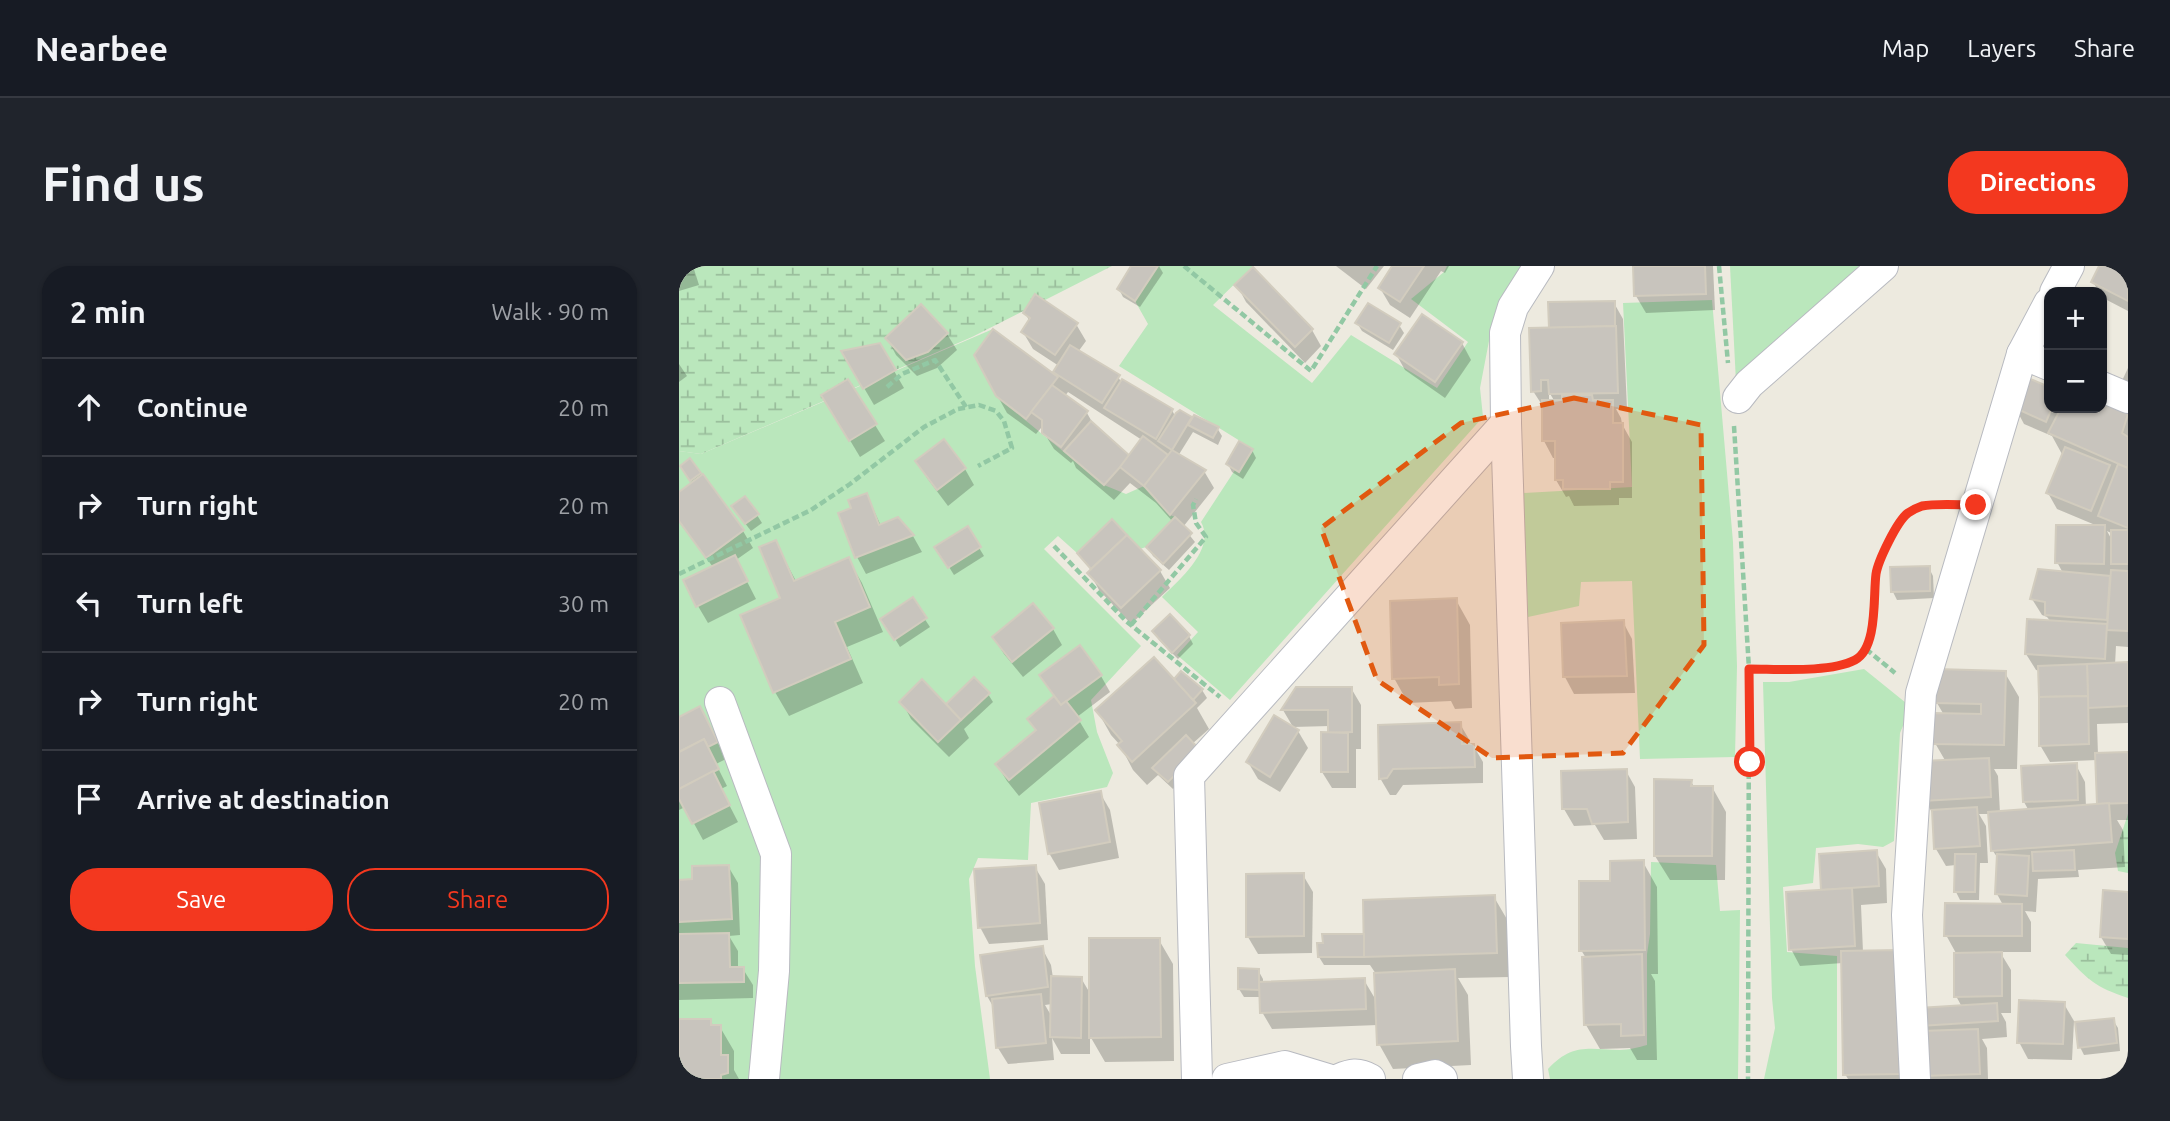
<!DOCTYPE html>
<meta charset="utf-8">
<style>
body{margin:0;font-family:Ubuntu,sans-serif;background:#20242c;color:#f1f3f6}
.controls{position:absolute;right:21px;top:21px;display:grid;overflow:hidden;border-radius:14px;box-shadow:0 2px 5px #0004}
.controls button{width:63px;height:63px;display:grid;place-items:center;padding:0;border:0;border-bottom:2px solid #363941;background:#171b24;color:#f1f3f6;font:35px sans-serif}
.stop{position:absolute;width:21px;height:21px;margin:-16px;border:5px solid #f3381f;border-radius:50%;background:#fff}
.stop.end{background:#f3381f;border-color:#fff;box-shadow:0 2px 7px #0008}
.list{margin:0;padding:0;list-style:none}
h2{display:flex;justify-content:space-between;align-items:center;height:91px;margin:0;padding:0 28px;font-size:30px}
h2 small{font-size:23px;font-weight:400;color:#9ea1a6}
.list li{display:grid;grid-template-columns:46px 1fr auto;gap:21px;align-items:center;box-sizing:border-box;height:98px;padding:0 28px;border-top:2px solid #363941}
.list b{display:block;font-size:26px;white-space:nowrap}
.list em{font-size:23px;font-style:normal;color:#9ea1a6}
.actions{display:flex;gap:14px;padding:21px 28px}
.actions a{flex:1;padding:16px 0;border:2px solid #f3381f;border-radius:28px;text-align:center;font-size:24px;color:#f3381f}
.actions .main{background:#f3381f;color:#fff}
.icon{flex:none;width:38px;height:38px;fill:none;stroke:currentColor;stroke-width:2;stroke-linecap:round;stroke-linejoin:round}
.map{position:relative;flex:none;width:1449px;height:813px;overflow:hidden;border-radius:28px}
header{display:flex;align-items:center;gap:42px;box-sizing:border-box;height:98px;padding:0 35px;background:#171b24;border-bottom:2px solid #363941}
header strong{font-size:33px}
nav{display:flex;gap:38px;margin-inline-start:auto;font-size:24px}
.intro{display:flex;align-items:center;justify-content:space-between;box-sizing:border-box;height:168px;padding:0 42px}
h1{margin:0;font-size:49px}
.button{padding:18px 32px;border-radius:28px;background:#f3381f;color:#fff;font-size:24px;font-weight:700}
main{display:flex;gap:42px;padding:0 42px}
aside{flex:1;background:#171b24;border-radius:28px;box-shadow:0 2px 5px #0004}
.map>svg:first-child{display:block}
.green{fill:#bae7bc}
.wetland{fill:url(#wetland-marsh)}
.shadow{fill:#0003;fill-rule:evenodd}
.building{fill:#c8c4bd;stroke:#d2ccbe;stroke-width:2}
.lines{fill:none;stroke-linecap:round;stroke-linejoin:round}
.minor-casing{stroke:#b8bac0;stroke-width:32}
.path{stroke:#92c8a4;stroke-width:4.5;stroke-dasharray:7 3.5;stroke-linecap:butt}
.minor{stroke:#fff;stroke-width:30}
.route{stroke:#f3381f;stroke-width:9}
.marked{fill:#e15910;fill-opacity:0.2;stroke:#e15910;stroke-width:5;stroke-dasharray:14 9;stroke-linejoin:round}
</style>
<header>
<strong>Nearbee</strong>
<nav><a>Map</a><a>Layers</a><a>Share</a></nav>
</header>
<div class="intro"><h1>Find us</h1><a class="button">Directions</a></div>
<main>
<aside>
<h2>2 min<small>Walk · 90 m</small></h2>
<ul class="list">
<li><svg class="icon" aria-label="ahead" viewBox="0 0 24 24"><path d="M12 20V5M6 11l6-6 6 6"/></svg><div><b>Continue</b></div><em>20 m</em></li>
<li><svg class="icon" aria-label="right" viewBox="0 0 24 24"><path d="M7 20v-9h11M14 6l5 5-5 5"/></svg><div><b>Turn right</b></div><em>20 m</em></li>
<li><svg class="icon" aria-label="left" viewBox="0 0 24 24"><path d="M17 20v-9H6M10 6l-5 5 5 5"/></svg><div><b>Turn left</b></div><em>30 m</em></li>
<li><svg class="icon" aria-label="right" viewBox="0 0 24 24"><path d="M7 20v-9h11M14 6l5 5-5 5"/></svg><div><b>Turn right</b></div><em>20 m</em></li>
<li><svg class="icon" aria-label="arrive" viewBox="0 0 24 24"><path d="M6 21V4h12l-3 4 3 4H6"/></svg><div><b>Arrive at destination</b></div></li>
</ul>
<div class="actions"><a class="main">Save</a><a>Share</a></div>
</aside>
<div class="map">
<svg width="1449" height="813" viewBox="0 0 1449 813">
<defs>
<pattern id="wetland-marsh" width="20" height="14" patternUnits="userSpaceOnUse" patternTransform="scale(1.75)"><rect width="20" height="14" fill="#bae7bc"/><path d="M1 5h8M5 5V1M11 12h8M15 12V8" fill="none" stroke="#9abe9c"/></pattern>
</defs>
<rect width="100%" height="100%" fill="#edeadf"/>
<!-- green -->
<g class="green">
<path d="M479,0H574L534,39L633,117L672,69L758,122L789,76L732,33L765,6L768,0H845L814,54L801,122L804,151L551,434L498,389L519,366L483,331C501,313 537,283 522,256L556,204L560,206L574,183L440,100L469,58L456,35Z"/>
<path d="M1051,0H1180L1057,116Z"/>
<path d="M1033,34L1054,276L1058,400L1056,491L961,493L953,315L902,316L900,340L849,351L844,227L953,221L944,37Z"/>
<path d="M314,63L295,89L317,130L425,219L447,228L465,220L491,249L496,251L467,281L461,283L433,253L398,287L379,270L365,283L462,380L412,434L418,466L434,507L428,521L352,537L349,594L299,592L290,613L296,700L311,813H0V185L22,188Z"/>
<path d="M1185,403L1232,441L1221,467L1215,575L1204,581L1179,578L1137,582L1134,617L1104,621L1108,686L1158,690V813H1085L1096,762L1093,732L1084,416H1110Z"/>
<path d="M972,596L1037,599L1041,645L1061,644L1059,813H871L869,803C893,777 909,783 941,784C950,784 960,781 968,779V688L971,668Z"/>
</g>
<!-- wetland -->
<g class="wetland">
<path d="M0,0H433L293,71L22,188L0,185Z"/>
<path d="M1449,548V607L1439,605L1436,587Z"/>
<path d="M1397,677L1449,682V732C1416,721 1409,714 1386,689Z"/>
</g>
<!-- shadow -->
<g class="shadow">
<path d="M0,0H14L20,19L0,25Z"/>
<path d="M454,0H480L484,7L461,41L444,31L440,23Z"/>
<path d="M657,0H705L687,23Z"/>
<path d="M715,0H770L766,7L762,5L731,52L711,39L701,22Z"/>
<path d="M956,0H1034L1036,44L967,47L957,30Z"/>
<path d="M1422,0H1445L1449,2V45L1424,32L1423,26H1420L1414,16Z"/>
<path d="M558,19L633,64L642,80L626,97L567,36Z"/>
<path d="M935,37L944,53L948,143H937L942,152L943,158L953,176V232H940V239L895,240L890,230L887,231L877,214V192H874L865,175V142L854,125L871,63ZM870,126L876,136H870Z"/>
<path d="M346,47L397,58L407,75L399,86L439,111L443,117L493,144L496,150L501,146L514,154L538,162L543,170L539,179L514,166L499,190L525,205L535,222L504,261L516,276L490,304L474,290L469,282L494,256L477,237L451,217L435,234L397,202L394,195L392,197L375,183L362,162L357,168L328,147L318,129L374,110L380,100L354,83L344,66L351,56ZM389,126L463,174L451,192L417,163L408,147L386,130Z"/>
<path d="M678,57L720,59L725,67L714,84L683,65Z"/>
<path d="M268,68L278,84L258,102L238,110L217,89L208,72Z"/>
<path d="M783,77L792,94L766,132L726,104L717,88Z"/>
<path d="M200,79L225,122L195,139L164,86Z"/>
<path d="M0,98L8,110L0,116Z"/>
<path d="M1449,102V132L1441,119Z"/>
<path d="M1348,113L1370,123V142H1423V139L1449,150V381L1437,380L1436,399L1449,398V457L1418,458L1419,489L1449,488V554H1438L1444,564L1446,601L1399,604L1400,611L1359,613L1357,646L1346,645L1352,656V686H1321L1332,704V747H1322L1327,756L1328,771L1303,773L1308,782L1309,813H1248L1243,760L1283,741L1277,730L1278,689L1267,669L1324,639L1318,628L1320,594L1314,585L1311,548H1300L1307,560L1309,597H1301L1300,634H1281L1277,626V599L1267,600L1257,583L1255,550L1246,534L1267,496L1256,477L1265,449L1258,437L1326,407L1340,431L1338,503H1315L1319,510L1321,547L1350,545L1345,536L1397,499L1406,516L1407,541L1422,540L1418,494L1371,496L1361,479V405L1357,404L1347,388L1372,356L1368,351L1363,349L1353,333L1384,307L1378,296L1421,261L1378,243L1369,227L1384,190L1373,170L1345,158L1336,141ZM1428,265L1434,268V276Z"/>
<path d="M154,146L196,159L206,175L181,191Z"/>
<path d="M573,184L577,192L564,213L553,206L549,198Z"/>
<path d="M11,194L64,265L74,282L57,294L77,333L29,357L19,340L34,301L0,256V228L14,218L8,208Z"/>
<path d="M238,195L286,203L295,219L269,240L248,212Z"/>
<path d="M188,229L202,260L219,253L234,270L243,286L187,308L178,291L175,243Z"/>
<path d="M59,248L78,249L83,257L72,265Z"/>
<path d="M433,255L481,305L491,322L452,358L420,324L411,307L413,305L400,287Z"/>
<path d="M288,262L305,290L275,309L262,288Z"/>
<path d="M96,276L117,315L169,293L183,317L204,366L168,381L184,417L110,450L96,426L103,332Z"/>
<path d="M1250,302L1254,310L1255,332L1218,334L1214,326Z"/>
<path d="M233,334L251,361L221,381L204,353Z"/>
<path d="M777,334L791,359L793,442L776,443L772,435L729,437L715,412Z"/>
<path d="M491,351L510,370L514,378L499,393L480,374L476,366Z"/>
<path d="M944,356L953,373L956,427L895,428L886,411Z"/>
<path d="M374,363L383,379L344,411L325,388L315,372Z"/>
<path d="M362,409L422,410L431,426L398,451L410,471L340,530L328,515L318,499L358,466L350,453L376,431Z"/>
<path d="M295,414L309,428L314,436L285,463L290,472L270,491L232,453L223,436L267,440Z"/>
<path d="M495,415L523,424L528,432L518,442L530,463L513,478L524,493L494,523L479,509L468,519L454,504L441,479L432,469L418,444Z"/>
<path d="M672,422L682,439V483H677V522H653L643,506L651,460L614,461L604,444L618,423Z"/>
<path d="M0,453L30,459L47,493L37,498L48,520L42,523L59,556L24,574L6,541L0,544Z"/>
<path d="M781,458L791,475V480L794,479L804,496V517L724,519L717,529H711L701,512V461Z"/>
<path d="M619,465L629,482L601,526L579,513L569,496Z"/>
<path d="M947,505L956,521L958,573L925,574L916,559L895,560L885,543Z"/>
<path d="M1012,515L1015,521H1033L1047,546L1046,614H991L976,590Z"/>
<path d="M421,527L431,544L440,592L380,604L370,587Z"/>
<path d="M1197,586L1207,603L1208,637L1182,639L1184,686L1234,813H1169L1166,808L1164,697L1121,700L1112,683L1144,626Z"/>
<path d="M964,596L978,621L979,708H972L976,715L978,794H958L951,782L921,783L907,759V692L902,684Z"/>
<path d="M49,600L59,617L61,669L50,670L59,685V703H64L74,719V732L0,734V615H15Z"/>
<path d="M356,601L366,618L369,674L310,678L301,661Z"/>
<path d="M624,609L634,626L633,687L579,688L569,671Z"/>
<path d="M1449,627V689L1432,688L1422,671Z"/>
<path d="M815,631L829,655L831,711L779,712L789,729L792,799L714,803L700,778L699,759L593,763L583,746L582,731H565L560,723L579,704L584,713V717L685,714L698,736L697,708L691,699H645L640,691L686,670Z"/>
<path d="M480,674L494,698L495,795L426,796L411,770V788H382L373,772L375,794L329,798L319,782L315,742L308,730L303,691L363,682L372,699L374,712H402L412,729ZM373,738V751L366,739Z"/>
<path d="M1385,738L1395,755L1393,794L1349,793L1340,776Z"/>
<path d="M31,754L35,761H41L55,785V804L60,813H0V755Z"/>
<path d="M1434,754L1439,762L1441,785L1405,789L1401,781Z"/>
</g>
<!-- building -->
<g class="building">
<path d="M452,0H479L456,35L438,23Z"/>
<path d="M713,0H745L721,36L699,22Z"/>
<path d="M954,0H1026L1027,28L955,30Z"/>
<path d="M1420,0H1449V35L1412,16Z"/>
<path d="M574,1L634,63L616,81L555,19Z"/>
<path d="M356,28L399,57L376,89L342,66L351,52L344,47Z"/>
<path d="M936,35V60L870,62L869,36Z"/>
<path d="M689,37L722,57L710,77L676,57Z"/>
<path d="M242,38L269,67L249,86L227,94L206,72Z"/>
<path d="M743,48L784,76L756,116L715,88Z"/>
<path d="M937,60L939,127L870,128L869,114H862V125L852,126L850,62Z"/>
<path d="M314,63L379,111L347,153L317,130L295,89Z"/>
<path d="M201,77L217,104L184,123L162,85Z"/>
<path d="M391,79L441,109L423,137L374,106Z"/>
<path d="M1347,111L1370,121V142H1373L1367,156L1334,141Z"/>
<path d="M169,113L198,158L170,175L142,129Z"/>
<path d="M443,113L494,143L477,173L425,142Z"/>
<path d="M373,119L409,145L382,181L363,167V154L352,146Z"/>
<path d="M883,129H913L914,134H934V157H944V216H931V223H884V214H876V175H863V134H883Z"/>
<path d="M1423,137L1449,148L1443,167L1449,171V202L1369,167L1382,142H1423Z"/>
<path d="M501,144L513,151L493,184L479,175L497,147Z"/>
<path d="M515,149L540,161L534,172L509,159Z"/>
<path d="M412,155L451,190L425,219L385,185Z"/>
<path d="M464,170L489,189L465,220L441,201Z"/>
<path d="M265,173L287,202L258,224L236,195Z"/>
<path d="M560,175L574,183L560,206L547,198Z"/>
<path d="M1386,181L1431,199L1412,245L1367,227Z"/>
<path d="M493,184L527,204L491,249L465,220Z"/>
<path d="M11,192L22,207L11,215L1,200Z"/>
<path d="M1439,198L1449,202V262L1419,250Z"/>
<path d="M24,208L65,264L27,292L0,255V226Z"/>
<path d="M188,227L200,259L219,251L235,269L176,292L159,247L172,242L169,234Z"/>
<path d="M66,230L80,248L66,258L52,240Z"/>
<path d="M496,251L513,267L484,298L467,281Z"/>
<path d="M433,253L448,269L412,303L398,287Z"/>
<path d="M1377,259H1426L1425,298L1376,297Z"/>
<path d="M289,260L302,281L269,302L255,281Z"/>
<rect x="1432" y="264" width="17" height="34"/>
<path d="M448,269L482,304L442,342L408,307Z"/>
<path d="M97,274L115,315L170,291L191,341L156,356L172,393L94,427L61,349L101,332L80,281Z"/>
<path d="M56,289L69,315L17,341L4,314Z"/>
<path d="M1251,300V325L1212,326L1211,301Z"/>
<path d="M1359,303L1431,310L1428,354L1366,349V336L1351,333Z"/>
<path d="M1432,304L1449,305V365L1428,364Z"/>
<path d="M234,331L248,352L215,374L201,353Z"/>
<path d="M778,332L780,418L760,419V411L713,413L711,335Z"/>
<path d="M354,337L375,362L333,396L313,371Z"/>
<path d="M491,348L511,369L493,387L473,365Z"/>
<path d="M1348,353L1428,358L1426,393L1346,388Z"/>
<path d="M945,354L948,410L884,411L882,357Z"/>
<path d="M401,379L423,409L382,439L360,409Z"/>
<path d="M475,391L517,437L453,496L438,479L443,475L416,444Z"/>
<path d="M1449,396V440L1409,442L1408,398Z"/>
<path d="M1408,398L1409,430L1360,431L1359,400Z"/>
<path d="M1257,403L1327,405L1325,479L1254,478L1255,447L1302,448V438L1256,437Z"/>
<path d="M502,405L524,423L514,434L495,413Z"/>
<path d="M295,411L311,427L282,454L267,438Z"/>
<path d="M243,413L282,454L259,476L220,436Z"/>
<path d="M617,421H673V466L649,467V444H602Z"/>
<path d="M375,430L382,439L387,435L402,454L330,514L316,498L357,464L348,453Z"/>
<path d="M1409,430L1410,478L1360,480V431Z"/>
<path d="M21,440L39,476L29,481L25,473L0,486V451Z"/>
<path d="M595,449L620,464L591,511L567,496Z"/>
<path d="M782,456L783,478H795L796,501L714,503L708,512L700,513L699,459Z"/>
<path d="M642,466L669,467V506H642Z"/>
<path d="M507,469L521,484L489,516L473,502Z"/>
<path d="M25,473L40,503L0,523V486Z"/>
<path d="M1449,486V537L1418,538L1416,487Z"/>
<path d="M1310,492L1312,531L1244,535L1243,495Z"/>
<path d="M1398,497L1399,534L1344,536L1342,500Z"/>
<path d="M948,503L949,556L913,558L908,543H883L882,505Z"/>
<path d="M34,505L51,539L13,558L0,533V523Z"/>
<path d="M975,513L1013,514L1012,520H1034L1033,590H975Z"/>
<path d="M422,525L431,576L369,588L360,537Z"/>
<path d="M1430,537L1433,576L1312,585L1309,546Z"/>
<path d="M1298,541L1301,580L1255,583L1253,544Z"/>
<path d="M1198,584L1200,620L1142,624L1140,588Z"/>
<path d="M1395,584L1396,604L1354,605L1353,586Z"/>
<path d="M1276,588H1297L1296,626H1275Z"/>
<path d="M1318,588L1350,590L1348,630L1316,628Z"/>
<path d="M965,594L966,684L900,685V615H931V595Z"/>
<path d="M50,599L53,653L0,656V614L13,613V600Z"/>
<path d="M357,599L361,657L299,662L295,603Z"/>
<path d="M625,607V670L567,671V608Z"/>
<path d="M1173,622L1176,680L1110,684L1107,626Z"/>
<path d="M1424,624L1449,626V673L1421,671Z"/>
<path d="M816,629L818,687L685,691L684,634Z"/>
<path d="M1266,637L1343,638V670H1265Z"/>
<path d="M50,667L51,701H65V716L0,717V668Z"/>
<path d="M643,668H685V691H639L638,677H644Z"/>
<path d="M410,672H481L482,771L410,772Z"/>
<path d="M364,680L369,721L307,730L301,689Z"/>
<path d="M1219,684L1221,808L1164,809L1162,685Z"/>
<path d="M1323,686V730L1275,731V687Z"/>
<path d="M963,688L965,769L942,770V758L905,759L903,691Z"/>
<path d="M559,702L580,703V724L559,723Z"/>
<path d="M776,703L779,775L698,779L695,707Z"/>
<path d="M372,710L403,711L402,772L371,771Z"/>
<path d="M686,712L687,743L581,747L580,716Z"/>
<path d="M362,728L367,777L317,782L313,733Z"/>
<path d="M1340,734L1386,736L1384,778L1338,777Z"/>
<path d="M1318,737L1319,755L1241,760L1240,742Z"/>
<path d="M1435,752L1438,777L1399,782L1396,756Z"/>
<path d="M0,753H32V759H42V789H49V807L42,809V813H0Z"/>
<path d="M1299,763L1301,808L1244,810L1243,765Z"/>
</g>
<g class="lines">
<!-- minor casing -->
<g class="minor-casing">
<g id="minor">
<path d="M1376,26L1390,0"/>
<path d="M1343,88L1370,99"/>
<path d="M1423,121L1449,132"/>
<path d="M1059,132L1070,118L1204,0"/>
<path d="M827,157L847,780L849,813"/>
<path d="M41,436L97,588L95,705L85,813"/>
<path d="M518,813L510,510L827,157L826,67L834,41L860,0"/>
<path d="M548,813L606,800L649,813"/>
<path d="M660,813C672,808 679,806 691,813"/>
<path d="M739,813L756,809L763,813"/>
<path d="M1236,813L1228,649L1242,427L1343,88L1370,37"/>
</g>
</g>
<!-- path -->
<g class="path">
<path d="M505,0L632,105L698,0"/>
<path d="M1040,0L1049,97"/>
<path d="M208,121L223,108L256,94L287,141"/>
<path d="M1055,160L1070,403L1069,813"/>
<path d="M375,280L447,355L541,431"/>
<path d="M0,308L132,244L171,218L245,161L279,143L300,139L317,145L325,155L333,182L299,200"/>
<path d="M452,359L527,271L517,257L514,239L517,233"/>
<path d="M1187,383L1216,407"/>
<path d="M1070,403L1145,402L1177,394L1187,383L1197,339V307L1210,274L1228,247L1244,240H1268"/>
</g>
<!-- minor -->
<use href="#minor" class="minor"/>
</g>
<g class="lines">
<!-- route -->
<path class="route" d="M1071,496L1070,403C1100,403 1151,407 1176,394C1199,382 1194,330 1197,308C1199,295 1218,255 1229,247C1232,245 1240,241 1243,240C1258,237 1281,239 1297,239"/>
</g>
<!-- marked area -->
<path class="marked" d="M895,132L1022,159L1025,379L944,487L813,492L698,414L642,262L782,157Z"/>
</svg>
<div class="controls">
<button>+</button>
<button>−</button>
</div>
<div class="stop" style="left:1071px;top:496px"></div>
<div class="stop end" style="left:1297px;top:239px"></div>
</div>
</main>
